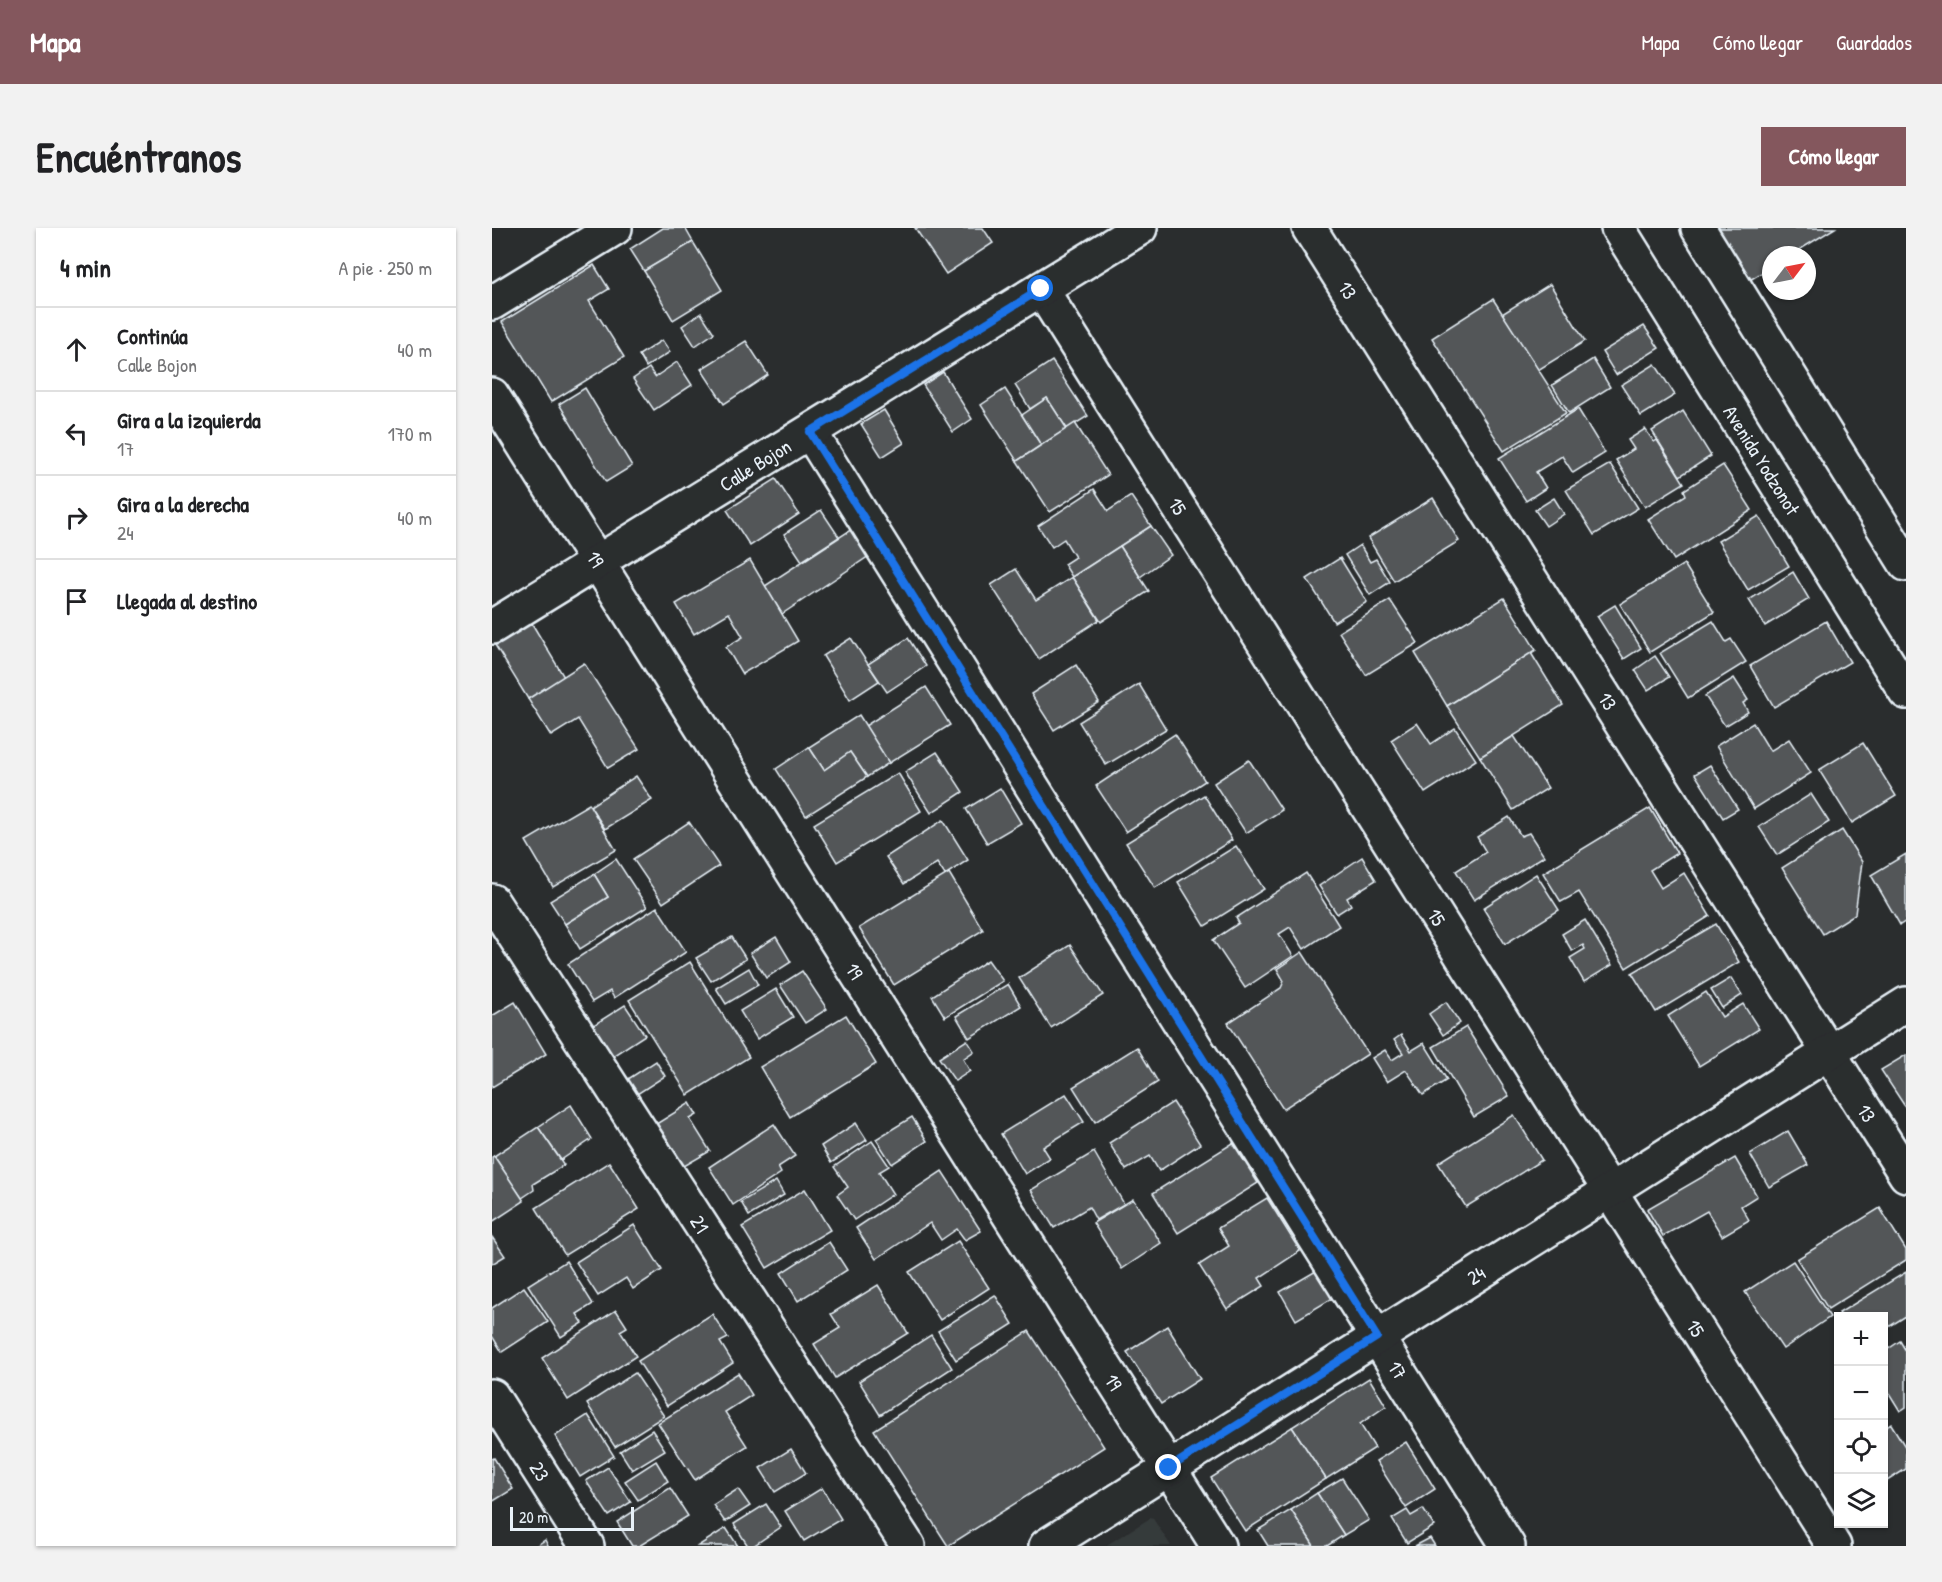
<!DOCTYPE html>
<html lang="es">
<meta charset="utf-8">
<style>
body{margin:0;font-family:"Patrick Hand",sans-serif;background:#f2f2f2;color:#202124}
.controls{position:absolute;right:18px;bottom:18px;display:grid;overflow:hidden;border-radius:0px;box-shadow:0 2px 4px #0004}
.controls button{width:54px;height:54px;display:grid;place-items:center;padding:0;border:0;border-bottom:2px solid #e0e0e0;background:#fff;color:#202124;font:30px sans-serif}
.compass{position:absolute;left:1270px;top:18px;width:54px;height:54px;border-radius:50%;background:#fff;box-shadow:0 2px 4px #0004;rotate:58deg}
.scale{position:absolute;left:18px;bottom:15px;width:124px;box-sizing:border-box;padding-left:6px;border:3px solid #e8f1f8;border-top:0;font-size:16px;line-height:21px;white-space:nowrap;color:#e8f1f8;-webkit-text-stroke:4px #2a2d2e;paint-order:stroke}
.stop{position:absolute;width:18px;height:18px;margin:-14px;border:4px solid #1a73e8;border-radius:50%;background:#fff}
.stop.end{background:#1a73e8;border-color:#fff;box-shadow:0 2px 6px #0008}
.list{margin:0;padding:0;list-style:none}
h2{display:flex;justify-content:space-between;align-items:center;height:78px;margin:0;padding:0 24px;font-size:26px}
h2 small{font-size:20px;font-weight:400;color:#757577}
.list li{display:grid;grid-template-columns:39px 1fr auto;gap:18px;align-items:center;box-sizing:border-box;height:84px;padding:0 24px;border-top:2px solid #e0e0e0}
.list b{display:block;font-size:22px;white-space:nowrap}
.list p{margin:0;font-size:20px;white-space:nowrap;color:#757577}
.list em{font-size:20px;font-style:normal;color:#757577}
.icon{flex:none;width:33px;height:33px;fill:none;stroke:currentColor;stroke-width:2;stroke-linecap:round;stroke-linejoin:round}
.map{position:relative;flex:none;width:1414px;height:1318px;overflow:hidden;border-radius:0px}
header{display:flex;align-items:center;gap:36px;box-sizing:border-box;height:84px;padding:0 30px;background:#84575d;color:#fff}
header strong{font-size:28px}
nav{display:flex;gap:33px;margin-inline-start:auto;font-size:21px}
.intro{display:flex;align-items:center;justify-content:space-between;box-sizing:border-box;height:144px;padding:0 36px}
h1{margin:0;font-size:42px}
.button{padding:15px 27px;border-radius:0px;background:#84575d;color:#fff;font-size:21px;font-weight:700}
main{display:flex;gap:36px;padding:0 36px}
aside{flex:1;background:#fff;border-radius:0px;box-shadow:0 2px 4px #0004}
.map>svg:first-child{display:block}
.built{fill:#363a3b}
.building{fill:#535759;stroke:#e8f1f8;stroke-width:1.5}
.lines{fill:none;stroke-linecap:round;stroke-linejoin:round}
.street-casing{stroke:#e8f1f8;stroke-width:38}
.street{stroke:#2a2d2e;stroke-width:33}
.route{stroke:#1a73e8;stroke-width:8}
.labels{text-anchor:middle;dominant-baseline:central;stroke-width:5;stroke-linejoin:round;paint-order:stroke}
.street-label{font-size:20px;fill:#e8f1f8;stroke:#2a2d2e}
</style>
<header>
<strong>Mapa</strong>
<nav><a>Mapa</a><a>Cómo llegar</a><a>Guardados</a></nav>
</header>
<div class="intro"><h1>Encuéntranos</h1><a class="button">Cómo llegar</a></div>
<main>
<aside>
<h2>4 min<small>A pie · 250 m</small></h2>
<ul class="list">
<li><svg class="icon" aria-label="ahead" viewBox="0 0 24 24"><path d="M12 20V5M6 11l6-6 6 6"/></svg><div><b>Continúa</b><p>Calle Bojon</p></div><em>40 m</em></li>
<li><svg class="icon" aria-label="left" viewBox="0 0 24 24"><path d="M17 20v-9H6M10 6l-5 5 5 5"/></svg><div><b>Gira a la izquierda</b><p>17</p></div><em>170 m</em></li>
<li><svg class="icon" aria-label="right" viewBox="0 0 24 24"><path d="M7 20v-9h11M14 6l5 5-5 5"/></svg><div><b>Gira a la derecha</b><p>24</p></div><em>40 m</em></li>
<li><svg class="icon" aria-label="arrive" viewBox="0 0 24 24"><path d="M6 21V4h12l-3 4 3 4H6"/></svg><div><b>Llegada al destino</b></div></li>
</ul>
</aside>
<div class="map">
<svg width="1414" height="1318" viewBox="0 0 1414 1318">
<rect width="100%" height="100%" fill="#2a2d2e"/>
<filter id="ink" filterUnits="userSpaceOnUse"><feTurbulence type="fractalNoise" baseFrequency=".0167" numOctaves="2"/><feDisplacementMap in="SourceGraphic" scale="12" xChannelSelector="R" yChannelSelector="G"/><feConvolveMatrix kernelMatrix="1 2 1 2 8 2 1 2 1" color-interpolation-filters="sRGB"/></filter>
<g filter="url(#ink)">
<!-- built -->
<path class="built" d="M660,1289L679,1318H613Z"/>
<!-- building -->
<g class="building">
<path d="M171,0H193L201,14L152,43L138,21Z"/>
<path d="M423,0H491L501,15L454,46Z"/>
<path d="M1219,0H1343L1299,27H1279V39L1253,55Z"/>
<path d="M201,14L230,62L181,92L152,43Z"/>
<path d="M102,37L117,61L97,73L132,129L59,174L10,94Z"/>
<path d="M1058,56L1093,113L1046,142L1010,86Z"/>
<path d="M1001,71L1074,185L1012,223L940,110Z"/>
<path d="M209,85L222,105L203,118L190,98Z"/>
<path d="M1152,98L1167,120L1124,147L1110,124Z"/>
<path d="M170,112L178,124L154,139L147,127Z"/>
<path d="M254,113L276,147L232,176L209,141Z"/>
<path d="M1101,131L1118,159L1077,185L1060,157Z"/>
<path d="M560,133L596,188L575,201L555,170L538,181L523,157Z"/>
<path d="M185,134L200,157L162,182L141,151L157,140L163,149Z"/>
<path d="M1163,136L1183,167L1149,188L1129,157Z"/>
<path d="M451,144L480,191L461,204L431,157Z"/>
<path d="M93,160L140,238L114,254L67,176Z"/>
<path d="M513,161L549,217L525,233L489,177Z"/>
<path d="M555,170L575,201L549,217L530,187Z"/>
<path d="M1086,181L1113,225L1081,245L1070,228L1044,244L1054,260L1034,273L1007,230Z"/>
<path d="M392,182L412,215L390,229L369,196Z"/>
<path d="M1191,183L1219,228L1188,248L1160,203Z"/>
<path d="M583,195L616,247L558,284L525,233Z"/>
<path d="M1153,201L1162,214L1165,212L1192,255L1153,279L1124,232L1142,221L1136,212Z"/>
<path d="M1118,236L1146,280L1102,307L1074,262Z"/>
<path d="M1231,237L1260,282L1182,332L1156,291L1194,267L1192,262Z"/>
<path d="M284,251L307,286L258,318L235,282Z"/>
<path d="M602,261L616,283L639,268L659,298L580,349L572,336L583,329L572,311L560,319L546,298Z"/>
<path d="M941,270L967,313L902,353L876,310Z"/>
<path d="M1062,270L1072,286L1054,298L1043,282Z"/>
<path d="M329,282L347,309L310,333L292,306Z"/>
<path d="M1267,288L1297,338L1256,362L1226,313Z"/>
<path d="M659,298L679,327L648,349L628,318Z"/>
<path d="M363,299L380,326L290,386L273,358Z"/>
<path d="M868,317L878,334L884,331L898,354L878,367L853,327Z"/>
<path d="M628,318L657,363L609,394L580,349Z"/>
<path d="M848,330L875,374L842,394L815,351Z"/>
<path d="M258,332L306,413L250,446L234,419L251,409L237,385L202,406L184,376Z"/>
<path d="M1192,336L1222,384L1158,424L1128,376Z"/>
<path d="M524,341L544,372L580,349L607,392L547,431L499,357Z"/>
<path d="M1301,344L1317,371L1273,398L1257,372Z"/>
<path d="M1012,370L1044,422L955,478L923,425Z"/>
<path d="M898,372L926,415L874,447L847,404Z"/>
<path d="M1123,377L1149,420L1132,431L1105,388Z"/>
<path d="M1221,393L1234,414L1239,411L1254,434L1196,470L1168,425Z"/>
<path d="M1334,393L1358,434L1282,479L1258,438Z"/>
<path d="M39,394L72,449L36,471L3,417Z"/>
<path d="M359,410L387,453L358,472L331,428Z"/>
<path d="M416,410L434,438L395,464L376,436Z"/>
<path d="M1039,425L1071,477L988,529L955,478Z"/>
<path d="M1163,428L1177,449L1156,462L1143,442Z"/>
<path d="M92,435L147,521L116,540L86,491L59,508L36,471Z"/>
<path d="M584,437L607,474L562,502L539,466Z"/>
<path d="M1242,450L1256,472L1251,475L1256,484L1233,498L1213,468Z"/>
<path d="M647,456L674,501L614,537L587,494Z"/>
<path d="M434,459L458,497L397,535L373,498Z"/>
<path d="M367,487L397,535L375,549L358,524L332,542L317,519Z"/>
<path d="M925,495L939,516L963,500L984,532L933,565L899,512Z"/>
<path d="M1261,495L1278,523L1297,511L1319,545L1262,581L1224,518Z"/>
<path d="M683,506L713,553L634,604L604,558Z"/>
<path d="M1022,508L1056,560L1021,582L988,529Z"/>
<path d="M1371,515L1404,568L1360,595L1327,542Z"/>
<path d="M317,519L332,542L358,524L375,549L314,588L284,541Z"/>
<path d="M445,524L471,564L439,585L413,544Z"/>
<path d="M757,532L790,582L754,605L722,555Z"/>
<path d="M1218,537L1246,581L1231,590L1203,546Z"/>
<path d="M406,545L429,583L345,634L322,596Z"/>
<path d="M144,548L160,572L113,601L98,578Z"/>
<path d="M508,560L529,595L495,615L474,581Z"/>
<path d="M1319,566L1337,594L1285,627L1267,599Z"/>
<path d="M712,567L740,612L663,660L634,615Z"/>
<path d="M97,576L124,622L61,659L34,613Z"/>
<path d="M1158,580L1185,625L1158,642L1169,660L1192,645L1218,688L1134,740L1087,664L1069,674L1051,645Z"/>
<path d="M1017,589L1029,608L1037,605L1052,628L982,672L964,643L994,624L985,609Z"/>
<path d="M451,592L476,632L453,647L445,635L412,656L394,629Z"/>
<path d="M197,594L227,638L171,675L141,631Z"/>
<path d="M1350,602L1370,634L1363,686L1331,706L1290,640Z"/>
<path d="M744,618L772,661L713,698L686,654Z"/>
<path d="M1414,626V693L1408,697L1379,647Z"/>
<path d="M870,629L884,652L855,670L859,677L845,686L827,658Z"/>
<path d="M124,631L155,679L88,721L73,696L116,669L102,646Z"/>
<path d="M457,645L491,702L402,757L367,700Z"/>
<path d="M814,645L847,698L812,721L798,699L787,706L801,728L753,760L721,712L747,695L744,690Z"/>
<path d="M102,646L116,669L73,696L58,673Z"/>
<path d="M1044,646L1067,682L1013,716L991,680Z"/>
<path d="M165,679L194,724L122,770L118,763L100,774L76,736Z"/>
<path d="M1093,692L1120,737L1092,754L1078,730L1093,721L1091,717L1080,723L1070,706Z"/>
<path d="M1224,696L1247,734L1164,784L1140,745Z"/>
<path d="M240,709L254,731L219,753L204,730Z"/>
<path d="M284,709L299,734L274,750L258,725Z"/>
<path d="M578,717L611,767L559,800L527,750Z"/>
<path d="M810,724L876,826L791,881L736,795L789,760L792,753L785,741Z"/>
<path d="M496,732L511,753L453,789L440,768Z"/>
<path d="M198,734L257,829L196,867L137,772Z"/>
<path d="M257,740L266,757L234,776L224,760Z"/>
<path d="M310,743L335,781L313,795L288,757Z"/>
<path d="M1239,750L1250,767L1230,780L1219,762Z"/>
<path d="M516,756L529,778L477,810L464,788Z"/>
<path d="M284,761L301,789L265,811L248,783Z"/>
<path d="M1214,764L1230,789L1251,776L1267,801L1207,838L1176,788Z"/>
<path d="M23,774L54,826L0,859V788Z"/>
<path d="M954,774L968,795L951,807L937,786Z"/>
<path d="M133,777L153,807L119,829L100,798Z"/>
<path d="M354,787L384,836L298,889L268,839Z"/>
<path d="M974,799L1017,868L982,889L941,819Z"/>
<path d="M909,807L919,823L932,815L955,852L931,867L914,842L895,854L880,830L893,822L900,832L911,825L902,812Z"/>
<path d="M475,812L482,823L471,831L478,843L463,853L447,830Z"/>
<path d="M645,819L666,854L603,894L581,859Z"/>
<path d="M1414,827V880L1389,842Z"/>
<path d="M164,833L173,848L142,868L133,853Z"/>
<path d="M574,866L592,894L551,919L558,930L533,946L509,906Z"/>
<path d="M681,874L708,916L667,943L658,928L634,942L617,915Z"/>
<path d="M198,875L205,887L198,891L218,923L187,941L161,898Z"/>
<path d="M79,877L100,911L69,932L46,899Z"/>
<path d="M1022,887L1050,932L974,979L946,935Z"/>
<path d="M420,889L435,913L400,936L384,911Z"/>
<path d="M364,895L375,912L339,935L329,918Z"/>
<path d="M282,896L303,928L286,939L289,945L241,977L217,939Z"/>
<path d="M46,899L72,937L41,956L42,962L30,970L2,928Z"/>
<path d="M1296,903L1316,937L1277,959L1258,926Z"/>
<path d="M380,913L397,938L387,944L401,966L362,992L345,967L356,959L342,939Z"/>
<path d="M741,915L766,955L686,1005L661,965Z"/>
<path d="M602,924L632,976L604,992L597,979L562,1000L539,962Z"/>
<path d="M2,928L32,973L0,994V929Z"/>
<path d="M1243,930L1265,968L1249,978L1257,992L1230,1008L1215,983L1171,1008L1155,981Z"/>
<path d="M117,934L147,981L73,1027L44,980Z"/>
<path d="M450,943L489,1003L473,1012L465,1001L449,1012L438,995L384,1031L364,1000Z"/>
<path d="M284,953L292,967L257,988L249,974Z"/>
<path d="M313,961L338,1002L275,1040L250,999Z"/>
<path d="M775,970L808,1023L767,1050L772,1058L735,1081L707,1037L737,1018L726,1000Z"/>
<path d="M641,971L669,1015L630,1041L601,995Z"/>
<path d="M1388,980L1414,1022V1032L1336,1081L1305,1031Z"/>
<path d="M142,997L170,1042L141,1061L134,1050L106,1068L84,1034Z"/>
<path d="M0,1009L13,1028L0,1036Z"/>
<path d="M466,1013L497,1060L448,1092L417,1044Z"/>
<path d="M337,1014L355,1042L306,1073L289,1045Z"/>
<path d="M74,1033L101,1076L85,1086L91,1095L69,1109L36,1057Z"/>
<path d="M1301,1033L1338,1089L1291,1121L1253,1064Z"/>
<path d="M824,1043L841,1070L804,1092L788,1064Z"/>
<path d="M1414,1044V1088L1392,1102V1088H1349L1347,1085Z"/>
<path d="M386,1057L416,1105L343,1150L322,1116L348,1100L339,1086Z"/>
<path d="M32,1059L56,1094L10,1124L0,1108V1080Z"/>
<path d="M503,1067L521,1096L464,1132L446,1103Z"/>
<path d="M124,1082L135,1099L128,1103L144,1128L76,1172L50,1130Z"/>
<path d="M220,1086L236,1110L228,1114L241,1135L175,1178L146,1133Z"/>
<path d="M675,1098L708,1151L669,1176L635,1124Z"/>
<path d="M537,1103L612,1219L456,1318L382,1202Z"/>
<path d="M439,1107L460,1140L388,1187L367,1153Z"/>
<path d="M1408,1113L1414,1123V1179L1408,1183L1392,1157V1124Z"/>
<path d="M143,1145L172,1188L123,1219L95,1176Z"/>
<path d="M246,1145L260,1167L233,1184L255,1218L203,1252L166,1195Z"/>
<path d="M877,1150L894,1178L868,1196L883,1220L834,1251L800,1199Z"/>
<path d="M96,1187L122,1228L88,1249L63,1208Z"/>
<path d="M1399,1196L1414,1220V1241L1392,1255V1201Z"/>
<path d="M800,1199L834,1251L753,1303L719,1250Z"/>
<path d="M160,1202L173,1222L140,1242L128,1223Z"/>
<path d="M914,1214L943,1261L914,1280L884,1233Z"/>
<path d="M299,1221L314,1245L283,1264L268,1240Z"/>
<path d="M2,1230L21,1261L0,1274V1231Z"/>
<path d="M164,1233L176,1253L146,1272L133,1253Z"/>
<path d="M116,1239L139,1274L117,1288L94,1253Z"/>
<path d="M850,1250L877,1292L852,1307L825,1265Z"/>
<path d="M178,1260L196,1288L147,1318H140L125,1294Z"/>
<path d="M330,1260L349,1291L312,1313L293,1283Z"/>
<path d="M246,1261L258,1278L233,1294L221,1277Z"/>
<path d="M825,1265L852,1307L835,1318H822L799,1282Z"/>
<path d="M274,1276L289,1299L261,1318H256L242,1296Z"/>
<path d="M931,1281L942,1298L915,1315L900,1291L915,1282L919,1288Z"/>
<path d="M799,1282L822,1318H776L766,1302Z"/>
<path d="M234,1300L246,1318H206Z"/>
<path d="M938,1310L943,1318H923Z"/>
<path d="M53,1312L56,1318H44Z"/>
</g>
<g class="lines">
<!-- street casing -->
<g class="street-casing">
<g id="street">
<path d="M817,0L1414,947"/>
<path d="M1126,0L1414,464"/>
<path d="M1206,0L1414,336"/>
<path d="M549,61L1342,1318"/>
<path d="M0,75L123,0"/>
<path d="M0,167L726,1318"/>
<path d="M318,204L1016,1318"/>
<path d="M0,399L648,0"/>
<path d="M0,673L416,1318"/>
<path d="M0,1168L95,1318"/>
<path d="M554,1318L1414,776"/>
</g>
</g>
<!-- street -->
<use href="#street" class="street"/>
</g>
</g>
<g class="lines" filter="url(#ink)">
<!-- route -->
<path class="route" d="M549,61L318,204L885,1109L677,1240"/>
</g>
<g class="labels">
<!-- street labels -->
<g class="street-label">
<text transform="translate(856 62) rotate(58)">13</text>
<text transform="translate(1270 232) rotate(58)">Avenida Yodzonot</text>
<text transform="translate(263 237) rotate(-32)">Calle Bojon</text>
<text transform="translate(686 278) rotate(58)">15</text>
<text transform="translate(104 331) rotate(58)">19</text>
<text transform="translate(1116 473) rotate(58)">13</text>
<text transform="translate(945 689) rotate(58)">15</text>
<text transform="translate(363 743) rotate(58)">19</text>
<text transform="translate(1375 885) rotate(58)">13</text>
<text transform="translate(208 996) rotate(57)">21</text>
<text transform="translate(984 1047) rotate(-32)">24</text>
<text transform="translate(1204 1100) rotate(58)">15</text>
<text transform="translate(906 1142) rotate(58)">17</text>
<text transform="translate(622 1154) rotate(58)">19</text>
<text transform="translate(48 1243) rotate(58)">23</text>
</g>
</g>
</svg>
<div class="controls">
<button>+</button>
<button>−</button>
<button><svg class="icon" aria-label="locate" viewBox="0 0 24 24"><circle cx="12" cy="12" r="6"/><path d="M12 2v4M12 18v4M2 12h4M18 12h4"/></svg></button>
<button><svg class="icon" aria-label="layers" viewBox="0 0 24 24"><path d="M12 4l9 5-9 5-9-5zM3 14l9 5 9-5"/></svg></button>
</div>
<svg class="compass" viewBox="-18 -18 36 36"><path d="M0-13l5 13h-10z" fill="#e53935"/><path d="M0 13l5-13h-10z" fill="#757577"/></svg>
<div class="scale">20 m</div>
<div class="stop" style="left:549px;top:61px"></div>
<div class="stop end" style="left:677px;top:1240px"></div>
</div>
</main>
